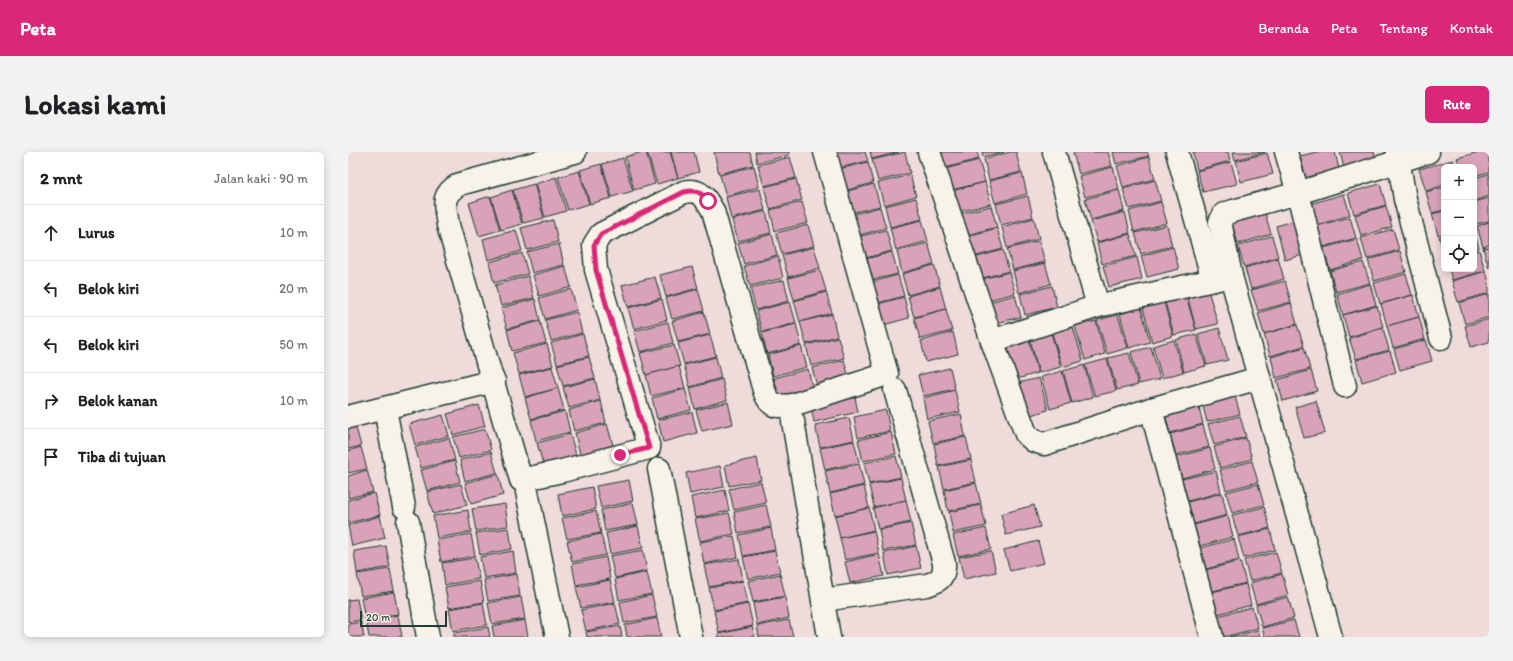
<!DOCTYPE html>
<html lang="id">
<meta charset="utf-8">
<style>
body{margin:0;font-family:Itim,sans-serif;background:#f2f2f2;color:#202124}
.controls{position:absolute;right:12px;top:12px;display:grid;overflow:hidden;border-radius:6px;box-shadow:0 2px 10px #0003}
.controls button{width:36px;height:36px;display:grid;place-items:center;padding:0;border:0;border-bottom:1px solid #e0e0e0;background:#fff;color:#202124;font:20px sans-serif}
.scale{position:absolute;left:12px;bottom:10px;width:87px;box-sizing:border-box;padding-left:4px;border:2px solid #1f3d34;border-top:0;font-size:11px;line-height:14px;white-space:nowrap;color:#1f3d34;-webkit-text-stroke:3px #f7f3e8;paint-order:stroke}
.stop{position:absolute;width:12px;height:12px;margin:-9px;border:3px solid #db2777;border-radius:50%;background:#fff}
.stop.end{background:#db2777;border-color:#fff;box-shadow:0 1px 4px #0008}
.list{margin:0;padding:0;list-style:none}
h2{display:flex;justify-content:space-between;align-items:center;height:52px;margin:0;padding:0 16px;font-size:17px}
h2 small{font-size:13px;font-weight:400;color:#757577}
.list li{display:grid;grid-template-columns:26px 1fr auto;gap:12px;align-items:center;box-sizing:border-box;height:56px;padding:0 16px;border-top:1px solid #e0e0e0}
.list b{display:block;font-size:15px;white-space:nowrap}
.list em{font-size:13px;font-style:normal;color:#757577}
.icon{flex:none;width:22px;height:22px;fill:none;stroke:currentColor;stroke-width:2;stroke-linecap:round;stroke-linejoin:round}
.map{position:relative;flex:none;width:1141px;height:485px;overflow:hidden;border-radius:6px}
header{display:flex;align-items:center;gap:24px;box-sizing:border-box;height:56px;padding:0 20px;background:#db2777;color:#fff}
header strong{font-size:19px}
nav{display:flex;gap:22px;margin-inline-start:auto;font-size:14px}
.intro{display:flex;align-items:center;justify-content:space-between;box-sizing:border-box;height:96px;padding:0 24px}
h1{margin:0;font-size:28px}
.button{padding:10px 18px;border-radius:6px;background:#db2777;color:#fff;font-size:14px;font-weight:700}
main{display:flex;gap:24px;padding:0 24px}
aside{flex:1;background:#fff;border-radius:6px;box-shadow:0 2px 10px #0003}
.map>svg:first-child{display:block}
.building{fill:#d9a2b8;stroke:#1f3d34}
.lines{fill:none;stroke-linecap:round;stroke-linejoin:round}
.minor-casing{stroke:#1f3d34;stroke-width:25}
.minor{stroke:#f7f3e8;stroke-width:22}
.route{stroke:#db2777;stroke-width:5}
</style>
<header>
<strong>Peta</strong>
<nav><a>Beranda</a><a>Peta</a><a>Tentang</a><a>Kontak</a></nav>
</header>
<div class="intro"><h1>Lokasi kami</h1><a class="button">Rute</a></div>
<main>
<aside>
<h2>2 mnt<small>Jalan kaki · 90 m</small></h2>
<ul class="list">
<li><svg class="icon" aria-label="ahead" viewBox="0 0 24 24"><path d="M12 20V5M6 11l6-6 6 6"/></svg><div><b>Lurus</b></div><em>10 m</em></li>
<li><svg class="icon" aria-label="left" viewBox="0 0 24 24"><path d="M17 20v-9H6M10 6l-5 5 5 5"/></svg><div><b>Belok kiri</b></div><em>20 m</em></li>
<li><svg class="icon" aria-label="left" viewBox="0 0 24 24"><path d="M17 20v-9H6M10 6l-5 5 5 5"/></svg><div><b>Belok kiri</b></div><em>50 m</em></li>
<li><svg class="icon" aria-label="right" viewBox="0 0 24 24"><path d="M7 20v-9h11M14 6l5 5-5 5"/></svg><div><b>Belok kanan</b></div><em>10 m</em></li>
<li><svg class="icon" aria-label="arrive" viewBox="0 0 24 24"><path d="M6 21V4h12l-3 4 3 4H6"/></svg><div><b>Tiba di tujuan</b></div></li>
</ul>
</aside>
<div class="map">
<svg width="1141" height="485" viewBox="0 0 1141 485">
<rect width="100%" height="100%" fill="#eedbda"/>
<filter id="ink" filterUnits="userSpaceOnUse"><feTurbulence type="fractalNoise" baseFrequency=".025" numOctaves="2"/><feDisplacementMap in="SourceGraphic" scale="8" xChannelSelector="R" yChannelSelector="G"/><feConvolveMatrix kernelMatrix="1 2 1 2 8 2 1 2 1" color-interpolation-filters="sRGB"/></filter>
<g filter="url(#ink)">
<!-- building -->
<g class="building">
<path d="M294,0H298L307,32L286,38L277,5Z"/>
<path d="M299,0H322L330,26L309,32Z"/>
<path d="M323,0H346L351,20L330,26Z"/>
<path d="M366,0H402L405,13L371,22Z"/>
<path d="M407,0H441V3L409,11Z"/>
<path d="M482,0H517L520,9L486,17Z"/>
<path d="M522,0H551L524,7Z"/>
<path d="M557,0L562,21L530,29L524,8Z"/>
<path d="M593,0H629L631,7L597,16Z"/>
<path d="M634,0H656L635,5Z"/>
<path d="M662,0H668L673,20L641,28L636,7Z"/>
<path d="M729,0H760L764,14L731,22L725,1Z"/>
<path d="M765,0H799L801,4L768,12Z"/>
<path d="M845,0H880L882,9L849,18Z"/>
<path d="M885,0H917L887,8Z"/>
<path d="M969,0H987L991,17L958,26L952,4Z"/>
<path d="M992,0H1026L1028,8L996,16Z"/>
<path d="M1131,0H1141V20L1126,24V15H1112L1109,6Z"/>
<path d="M919,1L925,22L893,30L888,9Z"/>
<path d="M442,5L448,26L416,34L410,13Z"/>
<path d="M801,5L807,27L775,35L769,14Z"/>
<path d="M275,6L285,39L264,45L254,12Z"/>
<path d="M631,8L637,30L603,38L597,17Z"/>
<path d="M1105,8L1107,15H1096V33L1078,39L1071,17Z"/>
<path d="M520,10L525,31L492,40L487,18Z"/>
<path d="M883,10L889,32L855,40L849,19Z"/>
<path d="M253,12L263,46L242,52L232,18Z"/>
<path d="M406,14L411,35L378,44L372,23Z"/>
<path d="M765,15L771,37L737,45L731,24Z"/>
<path d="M231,19L241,52L220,58L210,25Z"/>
<path d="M674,21L679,42L647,51L641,29Z"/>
<path d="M1141,22V44L1126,49V26Z"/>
<path d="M562,23L568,44L536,53L530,31Z"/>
<path d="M208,25L218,59L197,65L187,32Z"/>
<path d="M448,27L454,48L422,57L416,35Z"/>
<path d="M807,28L813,49L781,57L775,37Z"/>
<path d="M637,30L643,52L609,60L604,39Z"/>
<path d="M186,32L196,66L175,71L165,38Z"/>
<path d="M526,32L532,54L498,62L492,41Z"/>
<path d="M1032,32L1038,53L1006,62L1000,41Z"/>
<path d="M1096,35V58L1084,61L1078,40Z"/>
<path d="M412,37L417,58L383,67L378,45Z"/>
<path d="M164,38L174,72L153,78L143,45Z"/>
<path d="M771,38L776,59L743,68L737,47Z"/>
<path d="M996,42L1002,63L969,73L962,52Z"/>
<path d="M142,44L152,78L131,84L121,51Z"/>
<path d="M680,44L685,65L653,73L648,52Z"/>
<path d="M568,46L574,67L542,75L537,54Z"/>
<path d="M1141,46V69L1128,72L1126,64V50Z"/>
<path d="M454,50L460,71L427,79L422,58Z"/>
<path d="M813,50L819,71L786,80L781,59Z"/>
<path d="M643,54L649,75L615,84L610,62Z"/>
<path d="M1038,54L1044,75L1013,84L1007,63Z"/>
<path d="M532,55L538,76L504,85L498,64Z"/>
<path d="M418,59L423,81L390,89L384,68Z"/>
<path d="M1096,59V82L1090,83L1084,62Z"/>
<path d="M777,60L782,81L749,90L743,69Z"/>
<path d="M917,61L923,82L890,92L884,71Z"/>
<path d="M1002,65L1008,86L975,95L969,74Z"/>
<path d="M686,66L691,87L659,96L654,75Z"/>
<path d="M205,68L210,90L179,98L173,76Z"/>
<path d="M574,68L580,89L548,98L542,76Z"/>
<path d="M949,68L958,102L937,108L928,74Z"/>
<path d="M1141,70V93L1135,95L1129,74Z"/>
<path d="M460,73L466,94L434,102L428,81Z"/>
<path d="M819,73L824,94L793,102L787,81Z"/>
<path d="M649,76L655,97L621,106L616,85Z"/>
<path d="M1045,77L1051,98L1019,107L1013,86Z"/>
<path d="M168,78L174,99L140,108L135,87Z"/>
<path d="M538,78L544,99L510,108L505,86Z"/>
<path d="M1126,80L1131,96L1126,98Z"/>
<path d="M424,82L429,103L396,112L390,91Z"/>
<path d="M782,82L788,104L754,112L749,91Z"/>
<path d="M1096,83V101L1091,85Z"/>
<path d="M924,84L930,105L896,115L890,94Z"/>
<path d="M1009,87L1015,108L982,118L975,96Z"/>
<path d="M691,89L697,110L665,118L659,97Z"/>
<path d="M580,91L586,112L554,121L549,99Z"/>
<path d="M211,92L216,113L184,121L179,100Z"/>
<path d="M466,95L472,116L440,125L434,103Z"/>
<path d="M825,95L831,117L799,125L793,104Z"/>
<path d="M1141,95V116L1135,96Z"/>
<path d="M655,98L661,119L627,128L622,107Z"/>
<path d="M1131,98L1137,119L1104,128L1101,117H1126V99Z"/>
<path d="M1052,99L1058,120L1026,129L1020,108Z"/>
<path d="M544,100L550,122L516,130L510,109Z"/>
<path d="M174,101L180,122L146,131L141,110Z"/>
<path d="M430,104L435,126L402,134L396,114Z"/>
<path d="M789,105L794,127L761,135L755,114Z"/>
<path d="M930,106L936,127L903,137L897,116Z"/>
<path d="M1015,110L1022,131L988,140L982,119Z"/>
<path d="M697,111L703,132L671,141L665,119Z"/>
<path d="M586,113L592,134L560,143L554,122Z"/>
<path d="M217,114L223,135L191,144L185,123Z"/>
<path d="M344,115L350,136L318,145L312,123Z"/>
<path d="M472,118L478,139L446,148L440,126Z"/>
<path d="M1138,119L1141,131V141L1110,150L1104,129Z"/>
<path d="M661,120L667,141L633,150L627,129Z"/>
<path d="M1058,122L1064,143L1032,152L1026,131Z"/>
<path d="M550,123L556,144L522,153L517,132Z"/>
<path d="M180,124L186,146L153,154L147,133Z"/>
<path d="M307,125L313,146L280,155L274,133Z"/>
<path d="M436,128L441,149L408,158L402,136Z"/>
<path d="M937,129L943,150L910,159L903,138Z"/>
<path d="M1022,132L1028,153L995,163L989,142Z"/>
<path d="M704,134L709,155L677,163L672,142Z"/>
<path d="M592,135L598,157L566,165L560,144Z"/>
<path d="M223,137L229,158L197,167L191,146Z"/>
<path d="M350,137L356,159L324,167L318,146Z"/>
<path d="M860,138L870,172L848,177L839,143Z"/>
<path d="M478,140L484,161L452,170L446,149Z"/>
<path d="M1141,142V165L1117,172L1111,151Z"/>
<path d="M667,143L673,165L640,173L634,152Z"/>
<path d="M1065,143L1071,165L1039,174L1033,152Z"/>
<path d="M838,144L848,178L826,183L817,150Z"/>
<path d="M556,145L561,166L528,175L522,154Z"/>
<path d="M187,147L192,168L159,177L153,156Z"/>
<path d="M314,147L319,168L286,177L280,156Z"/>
<path d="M442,150L448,171L414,180L408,159Z"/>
<path d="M816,150L825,184L804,190L795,156Z"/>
<path d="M943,151L949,172L916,182L910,161Z"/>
<path d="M1029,154L1035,175L1001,185L995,163Z"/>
<path d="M793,156L802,190L781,196L772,162Z"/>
<path d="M598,157L604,179L572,187L566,166Z"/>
<path d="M229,160L234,181L203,189L197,168Z"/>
<path d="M356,160L362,182L330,190L324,169Z"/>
<path d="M484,162L489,184L458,192L452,170Z"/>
<path d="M770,163L780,196L759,202L749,168Z"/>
<path d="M1071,165L1077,187L1045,196L1039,174Z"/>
<path d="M1141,167V190L1123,195L1117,174Z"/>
<path d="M192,169L198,191L164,199L159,178Z"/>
<path d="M748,169L757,202L737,208L727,174Z"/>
<path d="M320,170L325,191L292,200L286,179Z"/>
<path d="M448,172L453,193L419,202L414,181Z"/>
<path d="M949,173L956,194L922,204L916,182Z"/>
<path d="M725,175L735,209L714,215L704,181Z"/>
<path d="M871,176L880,208L859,213L850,182Z"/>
<path d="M1035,176L1041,198L1008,207L1001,186Z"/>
<path d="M605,180L610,202L578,210L573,189Z"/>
<path d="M703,181L713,215L691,221L682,187Z"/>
<path d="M235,182L241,204L209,212L203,191Z"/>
<path d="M848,182L858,214L836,220L828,188Z"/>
<path d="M362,183L368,204L336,212L330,191Z"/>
<path d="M490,185L496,206L463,214L458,193Z"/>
<path d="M681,188L690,221L669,227L659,193Z"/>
<path d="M826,188L835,220L814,226L805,194Z"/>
<path d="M1078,188L1084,209L1052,218L1046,197Z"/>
<path d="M199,192L205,214L171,222L165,201Z"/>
<path d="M326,193L332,214L298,223L292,201Z"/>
<path d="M453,194L459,215L425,224L420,203Z"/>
<path d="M803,195L812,227L791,232L783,200Z"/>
<path d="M956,195L962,217L928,226L923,205Z"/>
<path d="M1042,199L1048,220L1014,230L1008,208Z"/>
<path d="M781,201L790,233L769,238L760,206Z"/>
<path d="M241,205L247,226L215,234L209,213Z"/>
<path d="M368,205L373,226L342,235L336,213Z"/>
<path d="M759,207L768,239L747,244L737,213Z"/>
<path d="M496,208L502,229L470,237L464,216Z"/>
<path d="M736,213L745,245L724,251L715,219Z"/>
<path d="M331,214L337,236L303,244L298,223Z"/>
<path d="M204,215L210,236L177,245L171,223Z"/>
<path d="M602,216L607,237L575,244L570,223Z"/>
<path d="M460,217L465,239L432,247L426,226Z"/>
<path d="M963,218L969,239L935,249L929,228Z"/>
<path d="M714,219L723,251L702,257L693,225Z"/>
<path d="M691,226L700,258L679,264L670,231Z"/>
<path d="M247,227L252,248L221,256L215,235Z"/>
<path d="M374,227L379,248L347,257L342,236Z"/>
<path d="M210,236L216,258L183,267L177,246Z"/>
<path d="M337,237L343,258L309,267L304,246Z"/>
<path d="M607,238L612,260L579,267L575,246Z"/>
<path d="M506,241L510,260L466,270L462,250Z"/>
<path d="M886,241L892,262L859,270L854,250Z"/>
<path d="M253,249L258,271L226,279L221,258Z"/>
<path d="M968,249L977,281L956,286L947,255Z"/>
<path d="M380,250L385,272L354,279L348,258Z"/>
<path d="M850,251L855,272L822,281L816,259Z"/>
<path d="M131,253L137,274L105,283L99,262Z"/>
<path d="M538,258L542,279L510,286L506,265Z"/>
<path d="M217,259L222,280L188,289L183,268Z"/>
<path d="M344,260L349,281L315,290L310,268Z"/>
<path d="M613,262L617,284L585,291L580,269Z"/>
<path d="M95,263L101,284L67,293L61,272Z"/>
<path d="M892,264L898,285L866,293L860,272Z"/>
<path d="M501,266L506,288L472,295L467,273Z"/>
<path d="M7,272L13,294L0,297V274Z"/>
<path d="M259,272L265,293L232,302L227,281Z"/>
<path d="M855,273L861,295L828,303L822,282Z"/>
<path d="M137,277L143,298L111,306L105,285Z"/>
<path d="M543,280L548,302L515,309L510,288Z"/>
<path d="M222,282L228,303L195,312L189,291Z"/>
<path d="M618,285L623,307L590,314L586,292Z"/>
<path d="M101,286L107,308L73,316L67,295Z"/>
<path d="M898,286L904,307L872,316L866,295Z"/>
<path d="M506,289L511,310L477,318L472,296Z"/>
<path d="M13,295L19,317L0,321V299Z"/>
<path d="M862,296L867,317L834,326L828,305Z"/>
<path d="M143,300L149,321L117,329L112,308Z"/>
<path d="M548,304L553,325L521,332L516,311Z"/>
<path d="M409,306L413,328L381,334L377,313Z"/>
<path d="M623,308L628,330L596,337L591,315Z"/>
<path d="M107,309L112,330L79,339L73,318Z"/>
<path d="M904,309L910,330L878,338L872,318Z"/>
<path d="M511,312L516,333L482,341L477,319Z"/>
<path d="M372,314L376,335L342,342L338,321Z"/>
<path d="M19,318L25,340L0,346V324Z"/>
<path d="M868,319L873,340L840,349L834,327Z"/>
<path d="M150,322L155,343L123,352L117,331Z"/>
<path d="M553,326L558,348L526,355L521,333Z"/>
<path d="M281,328L285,349L253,356L248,334Z"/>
<path d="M413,330L418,351L386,358L381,337Z"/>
<path d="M628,331L633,352L600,359L596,338Z"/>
<path d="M113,332L119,353L85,362L79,340Z"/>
<path d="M910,332L916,353L884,361L878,340Z"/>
<path d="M516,334L521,356L487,363L482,342Z"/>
<path d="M244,335L248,357L214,364L210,342Z"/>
<path d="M377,338L381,359L347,366L343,345Z"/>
<path d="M26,341L32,363L0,371V348Z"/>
<path d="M874,341L879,363L846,372L840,350Z"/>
<path d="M558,348L563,370L530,377L525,356Z"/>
<path d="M285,351L290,373L257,379L253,358Z"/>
<path d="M157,352L160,374L128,379L124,357Z"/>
<path d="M418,353L423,375L390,381L386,360Z"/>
<path d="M633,353L638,374L605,381L601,360Z"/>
<path d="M686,353L692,375L658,383L653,362Z"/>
<path d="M916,355L922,376L890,384L884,363Z"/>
<path d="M521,356L526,378L492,386L487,364Z"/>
<path d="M120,358L123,380L89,386L85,364Z"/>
<path d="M248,359L253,381L219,387L214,366Z"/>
<path d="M381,361L386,382L352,389L347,367Z"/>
<path d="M32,364L37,386L4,394L0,373Z"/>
<path d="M880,364L885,385L852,394L846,373Z"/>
<path d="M563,371L568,393L535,399L531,378Z"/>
<path d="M290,374L295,396L262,402L258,381Z"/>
<path d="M161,376L164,397L132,403L128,381Z"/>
<path d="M423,376L427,398L395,404L391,383Z"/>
<path d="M638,376L643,397L610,404L605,383Z"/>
<path d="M922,377L927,398L896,406L890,385Z"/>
<path d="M526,379L531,401L497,408L492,386Z"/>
<path d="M123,382L127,404L93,410L89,388Z"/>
<path d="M253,382L258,403L224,410L219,389Z"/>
<path d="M386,384L390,405L356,412L352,390Z"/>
<path d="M886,387L891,408L858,417L852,396Z"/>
<path d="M690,389L696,411L662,419L656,398Z"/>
<path d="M38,394L42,415L9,421L6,399Z"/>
<path d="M568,394L573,416L540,423L536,401Z"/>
<path d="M295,398L299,419L267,426L262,404Z"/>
<path d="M165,399L168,421L136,426L132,405Z"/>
<path d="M427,399L432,420L400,427L395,405Z"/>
<path d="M643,399L648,420L616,427L611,405Z"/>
<path d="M928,400L934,421L902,429L896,408Z"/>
<path d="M531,402L536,424L502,431L497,410Z"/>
<path d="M258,405L262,427L228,433L224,412Z"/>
<path d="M127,406L131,427L97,433L94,411Z"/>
<path d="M391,407L395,428L361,435L356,413Z"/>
<path d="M892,409L898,431L864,439L858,418Z"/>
<path d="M42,417L46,439L13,444L9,422Z"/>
<path d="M299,420L304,442L271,448L267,427Z"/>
<path d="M169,422L172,444L140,449L136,428Z"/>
<path d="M432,422L437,444L405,450L400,429Z"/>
<path d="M934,422L940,443L908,452L902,431Z"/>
<path d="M262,428L267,450L233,456L228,435Z"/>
<path d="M132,429L136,450L101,456L97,435Z"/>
<path d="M395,429L400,451L366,458L361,436Z"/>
<path d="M898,432L903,453L870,462L864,440Z"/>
<path d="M46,440L50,462L17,467L13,446Z"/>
<path d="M304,443L309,465L276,471L272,450Z"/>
<path d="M173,445L177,467L144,472L140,451Z"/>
<path d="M437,445L441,466L409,473L405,451Z"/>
<path d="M940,445L946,466L914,475L908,453Z"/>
<path d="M9,447L13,468L0,470V448Z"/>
<path d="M135,451L139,473L105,479L101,457Z"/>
<path d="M267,451L272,472L238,479L233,458Z"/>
<path d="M400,452L405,474L371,481L366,459Z"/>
<path d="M904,455L910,476L876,485L870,464Z"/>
<path d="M50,463L54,485H21L18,469Z"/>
<path d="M309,466L313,485H279L277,473Z"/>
<path d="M177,468L180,485H146L144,474Z"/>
<path d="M441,468L445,485H411L409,474Z"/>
<path d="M946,468L951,485H917L914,476Z"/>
<path d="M13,470L16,485H0V472Z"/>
<path d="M272,474L274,485H239L238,480Z"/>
<path d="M140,475L142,485H106V481Z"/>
<path d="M404,475L407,485H371L370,482Z"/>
<path d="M910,478L912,485H881Z"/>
</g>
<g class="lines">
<!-- minor casing -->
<g class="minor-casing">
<g id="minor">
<path d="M227,0L112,32C92,43 97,53 100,73L173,328L214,319L301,296L248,118L246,93L253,82L336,40C352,36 358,46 365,59L414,231C416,239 420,254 431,254C434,254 437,253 441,254L539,222L477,0"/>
<path d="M581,0L644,189L678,282L686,289L696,292L803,257L911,226"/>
<path d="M706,0L750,154"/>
<path d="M829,0L865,128"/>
<path d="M938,0L950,41L997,234"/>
<path d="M1049,0L1057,47L1093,186"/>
<path d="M644,189L750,154L883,124"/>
<path d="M37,257L56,355"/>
<path d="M803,257L864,485"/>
<path d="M0,265L146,229"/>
<path d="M445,269L481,485"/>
<path d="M311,317L343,485"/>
<path d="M179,340L209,485"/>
<path d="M60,370L80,485"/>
<path d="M475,448L579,433C592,429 597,424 596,411L547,238"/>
<path d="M983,485L883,124L872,70L876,62L885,59L950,41L1080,0"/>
</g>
</g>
<!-- minor -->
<use href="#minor" class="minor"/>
</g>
</g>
<g class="lines" filter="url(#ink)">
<!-- route -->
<path class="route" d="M272,303L301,296L248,118L246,93L253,82L336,40C348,37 353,40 360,49"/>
</g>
</svg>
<div class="controls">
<button>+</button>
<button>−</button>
<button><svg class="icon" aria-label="locate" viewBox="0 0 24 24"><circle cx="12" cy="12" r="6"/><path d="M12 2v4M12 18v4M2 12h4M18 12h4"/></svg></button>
</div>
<div class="scale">20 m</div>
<div class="stop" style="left:360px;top:49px"></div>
<div class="stop end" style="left:272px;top:303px"></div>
</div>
</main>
